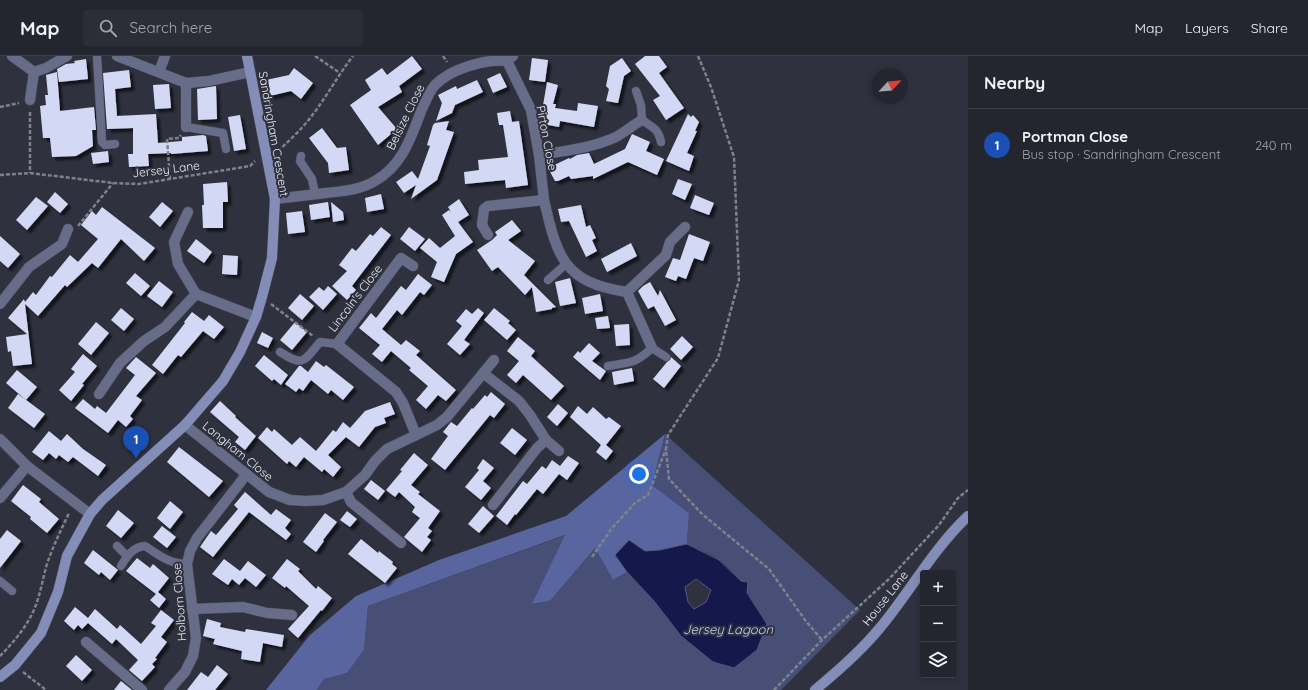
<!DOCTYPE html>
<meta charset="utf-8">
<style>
body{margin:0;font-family:Quicksand,sans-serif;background:#2b2e36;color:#f1f3f6}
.controls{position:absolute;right:12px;bottom:12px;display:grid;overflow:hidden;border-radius:4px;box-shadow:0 2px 6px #0003}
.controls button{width:36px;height:36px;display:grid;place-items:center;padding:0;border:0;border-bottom:1px solid #40434a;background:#23262e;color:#f1f3f6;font:20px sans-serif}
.compass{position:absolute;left:872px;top:12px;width:36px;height:36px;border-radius:50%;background:#23262e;box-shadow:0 2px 6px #0003;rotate:64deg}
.you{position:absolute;left:639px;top:418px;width:14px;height:14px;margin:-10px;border:3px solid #fff;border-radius:50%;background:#1a73e8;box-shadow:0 0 0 6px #1a73e833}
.badge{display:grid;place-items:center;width:26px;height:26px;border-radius:50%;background:#d93025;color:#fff;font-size:13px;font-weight:700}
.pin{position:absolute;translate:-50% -33px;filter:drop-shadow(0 1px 2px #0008)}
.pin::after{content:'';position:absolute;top:21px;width:14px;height:12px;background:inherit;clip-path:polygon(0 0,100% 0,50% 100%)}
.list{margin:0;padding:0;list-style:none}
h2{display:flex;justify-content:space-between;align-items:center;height:52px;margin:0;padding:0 16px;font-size:17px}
h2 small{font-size:13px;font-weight:400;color:#a3a5aa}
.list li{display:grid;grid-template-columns:26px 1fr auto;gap:12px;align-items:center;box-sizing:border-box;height:72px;padding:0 16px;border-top:1px solid #40434a}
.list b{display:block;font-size:15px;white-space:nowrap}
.list p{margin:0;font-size:13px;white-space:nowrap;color:#a3a5aa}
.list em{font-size:13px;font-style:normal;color:#a3a5aa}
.icon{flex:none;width:22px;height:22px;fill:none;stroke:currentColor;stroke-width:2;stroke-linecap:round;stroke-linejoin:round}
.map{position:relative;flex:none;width:968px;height:634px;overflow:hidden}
header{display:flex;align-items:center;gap:24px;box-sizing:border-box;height:56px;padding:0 20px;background:#23262e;border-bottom:1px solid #40434a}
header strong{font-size:19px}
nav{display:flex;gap:22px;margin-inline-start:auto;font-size:14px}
.search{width:280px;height:36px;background:#2b2e36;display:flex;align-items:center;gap:10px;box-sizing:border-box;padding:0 14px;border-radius:4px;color:#a3a5aa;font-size:15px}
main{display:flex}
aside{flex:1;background:#23262e}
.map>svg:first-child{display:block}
.green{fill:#474f76}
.forest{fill:#59659f}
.water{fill:#14184b;stroke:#54577d;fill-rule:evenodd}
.building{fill:#d3d9f4;filter:url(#shadow)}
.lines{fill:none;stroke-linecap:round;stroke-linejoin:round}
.lane-casing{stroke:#4d4f5b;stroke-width:9}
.street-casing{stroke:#4d4f5b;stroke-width:11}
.secondary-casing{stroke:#4d4f5b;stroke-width:11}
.path{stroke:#7f828c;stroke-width:2.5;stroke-dasharray:4 2;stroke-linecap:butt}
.lane{stroke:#676d88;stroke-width:8}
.street{stroke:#676d88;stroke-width:10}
.secondary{stroke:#838db7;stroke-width:10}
.labels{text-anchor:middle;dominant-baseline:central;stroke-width:4;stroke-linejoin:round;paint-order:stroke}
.street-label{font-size:12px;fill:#e8eaf2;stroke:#2f323e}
.water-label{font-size:13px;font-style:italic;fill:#becafe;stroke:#2f323e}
</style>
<header>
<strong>Map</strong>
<div class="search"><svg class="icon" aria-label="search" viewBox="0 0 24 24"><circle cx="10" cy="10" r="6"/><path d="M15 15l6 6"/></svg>Search here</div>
<nav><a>Map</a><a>Layers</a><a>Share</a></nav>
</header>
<main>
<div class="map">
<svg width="968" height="634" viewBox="0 0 968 634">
<defs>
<filter id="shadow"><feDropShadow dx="3.5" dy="3.5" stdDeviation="1" flood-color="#0009"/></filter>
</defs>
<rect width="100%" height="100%" fill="#2f323e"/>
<!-- green -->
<path class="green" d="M665,378L860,554L781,634H317L324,623L347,617L364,594L368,550L566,479L533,548L550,545L595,492L613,524L627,516L654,545L681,580L713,606L734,612L757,594L767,568C753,547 739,518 718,503C709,497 697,493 687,488L689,457L652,429Z"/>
<!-- forest -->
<path class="forest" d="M665,378L652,429L689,457L687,488L660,494L615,499L627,516L613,524L595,492L550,545L532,548L565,479L368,550L364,594L347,617L324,623L317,634H266L309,580L356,540L439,504L566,460Z"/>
<!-- water -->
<path class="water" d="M629,484L645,495L660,494L687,488L719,504L741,525L748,526L747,537L767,568L757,594L734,612L713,606L681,580L654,545L627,516L615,499ZM696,523L711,534L706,546L694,553L688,546L685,531Z"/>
<!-- building -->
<g class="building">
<path d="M412,0L422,13L399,30L402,36L378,51L397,73L378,89L350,49L371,34L365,24L382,12L387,19Z"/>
<path d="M645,0H659L667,11L659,17L684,52L666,64L653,44L660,40L635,8Z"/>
<path d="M532,2L548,4L545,26L529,24Z"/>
<path d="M622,2L631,15L624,20L618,47L606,45L609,33L606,30L610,10Z"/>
<path d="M86,3L88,23L59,26L57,13L66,8L75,7L74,5Z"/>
<path d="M294,12L313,27L301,43L291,35L270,40L266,24L289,19Z"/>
<path d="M129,14L131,31L115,33L117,60L156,58L158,87L182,85V81L203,79L206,80L208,95L171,98V97L148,98L149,110L129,111L128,98H133V72L107,73L103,17Z"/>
<path d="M57,16L60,55L94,51L96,74H92L93,90L76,100L52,101L50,82H43L40,50L46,49L45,39H48L46,19Z"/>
<path d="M500,17L507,31L493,37L487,23Z"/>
<path d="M477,24L483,36L455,49L452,57L436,65L442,47L438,39L456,30L457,33Z"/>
<path d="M547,26L558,29L553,48H556L555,52L577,55L578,47L598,50L594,71L560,65L559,71L543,68L544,61H541Z"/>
<path d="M169,28L171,52L155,53L153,29Z"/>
<path d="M216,30L217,63L198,64L197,33Z"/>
<path d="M510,55L512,66L519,65L528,129L506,132L505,124L465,128L464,116L479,114L478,104L508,101L503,69H499L497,57Z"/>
<path d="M688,58L691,61L693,59L699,66L695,75H697L687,97L694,100L689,115L666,105Z"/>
<path d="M240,59L246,93L234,95L228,61Z"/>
<path d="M449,65L446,74L454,76L437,124L411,143L416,129L404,137L396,126L412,115L418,123L430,90L427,89L433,69L435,67Z"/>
<path d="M322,72L337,92L346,91L349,114L329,117L328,107L309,82Z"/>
<path d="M632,78L650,86L646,95L664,103L657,119L628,106L593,123V120L571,123L569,120L558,125H555L548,112L569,102L570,103L577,99L589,97L594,108L625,93Z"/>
<path d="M108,95L109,106L93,108L91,97Z"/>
<path d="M678,123L692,128L685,144L672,138Z"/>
<path d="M227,126L228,146H223V172H203L202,149H204L203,128Z"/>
<path d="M55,136L68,148L60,157L47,146Z"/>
<path d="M381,138L384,153L367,156L365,142Z"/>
<path d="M695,139L714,147L709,159L690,152Z"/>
<path d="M36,141L48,150L27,174L16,164Z"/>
<path d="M459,143L469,159L458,166L473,186L456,198L444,226L431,221L437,206L420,192L429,182L440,192L455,180L442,159L449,154L451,156L448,151Z"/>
<path d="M162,146L173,155L160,171L149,161Z"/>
<path d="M328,146L330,161L311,164L309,149Z"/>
<path d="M331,146L343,156L344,164L333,166Z"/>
<path d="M581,149L586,171L590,169L596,182L592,184L597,195L586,201L569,165L561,166L558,153Z"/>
<path d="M102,151L155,192L144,205L121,183L98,212L92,207L67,231L65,229L38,260L25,248L32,308L13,310L11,295L8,296L6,281L27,278L8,262L24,243L25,246L33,236L36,239L50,220L52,221L70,199L78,206L98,183L81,169L92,155L96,159Z"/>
<path d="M302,155L305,176L288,178L286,157Z"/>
<path d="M512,164L521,175L508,184L535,205L524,219L556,251L552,252V253L536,256L532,231L525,239L498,211L492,215L477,194L492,184L497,179L495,176Z"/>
<path d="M381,171L391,179L352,230L356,234L347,244L332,230L347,215L339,209L352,192L356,195L370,178L373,180Z"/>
<path d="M409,171L425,183L415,195L400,183Z"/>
<path d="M689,178L710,186L703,205L694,202L686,223L678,220L676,225L665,221L673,202L680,204Z"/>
<path d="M0,180L20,198L8,212L0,205Z"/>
<path d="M196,183L212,196L204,207L187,195Z"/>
<path d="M631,187L637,200L607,216L601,203Z"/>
<path d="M223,199L238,200L237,219L222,218Z"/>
<path d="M135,217L150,230L141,240L126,227Z"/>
<path d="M418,218L432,229L424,239L420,236L402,259L397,254L382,273L401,289L406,284L420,295L416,299L456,334L446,345L438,339L426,353L416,344L428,330L409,314L411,312L391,295L382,306L372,298L380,289L359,272L371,257L376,262L401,230L406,234Z"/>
<path d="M570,222L576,247L560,250L555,226Z"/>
<path d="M159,225L173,236L162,251L147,240Z"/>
<path d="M650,226L658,240L660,234L676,264L665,270L654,250L648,253L638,235L643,230Z"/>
<path d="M328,230L337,238L323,254L309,241L319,231L324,235Z"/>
<path d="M300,238L314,250L302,264L288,252Z"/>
<path d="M600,238L603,255L585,258L582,242Z"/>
<path d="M121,252L134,263L124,275L111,264Z"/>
<path d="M478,252L484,257L464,284L470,288L460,299L447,288L462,270L456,265L466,253L472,258Z"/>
<path d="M494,252L510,265L508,267L516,274L507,284L484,264Z"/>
<path d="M192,256L204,265L209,259L224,271L214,283L203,275L181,301L178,299L163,318L152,309L185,267L184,266Z"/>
<path d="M608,260L610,272L597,273L595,262Z"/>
<path d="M96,266L109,277L91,299L78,288Z"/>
<path d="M295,266L307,276L292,294L280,284Z"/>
<path d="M629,268L630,289L616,290L614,269Z"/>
<path d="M262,276L273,282L268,292L257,287Z"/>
<path d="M682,280L693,291L681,304L670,293Z"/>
<path d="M518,281L535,295L531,300L564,330L551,344L523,319L516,327L507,319L519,305L507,295Z"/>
<path d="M589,287L600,297L592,305L606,315L600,324L573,301L578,295L580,297Z"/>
<path d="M83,298L97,310L82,328L84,329L71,345L59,334L75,316L71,313Z"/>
<path d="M264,299L288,319L281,329L274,323L272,325L255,310Z"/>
<path d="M136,301L156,317L136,340L142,344L130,360L133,363L126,371L118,364L108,377L75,352L83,343L95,353L97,350L106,357L135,319L126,312Z"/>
<path d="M671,301L681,310L664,332L653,323L667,306L670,304Z"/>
<path d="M316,305L324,311L326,309L354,331L343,344L331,334L328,338L311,324L303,335L299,332L296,336L285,328L299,310H301L308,316Z"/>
<path d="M632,312L634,325L614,329L612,316Z"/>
<path d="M17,314L37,331L26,344L6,327Z"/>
<path d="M491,336L505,348L494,362L490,359L445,414L431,403L448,380L443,376L451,366L457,370L472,352L473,353L485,339L487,341Z"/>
<path d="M18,338L45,358L34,372L8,352Z"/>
<path d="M220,345L236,360L235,361L256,380L245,394L235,386L239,381L210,356Z"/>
<path d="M390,346L395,358L384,362L386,367L375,371L359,391L346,381L328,399L341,411L333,421L324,413L322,416L304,401L296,411L289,405L287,408L258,382L267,371L272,376L274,373L292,389L300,381L316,395L333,374L336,376L343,366L350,372L365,355Z"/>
<path d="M558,348L568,357L557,370L547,361Z"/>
<path d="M578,350L587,358L593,351L606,363L609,361L621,370L606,389L613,395L606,404L596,396L601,389L570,361Z"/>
<path d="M512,372L527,384L515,399L500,387Z"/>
<path d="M49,375L61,385L67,378L83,393L106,409L98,420L73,401L68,406L59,399L56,403L49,397L43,404L32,396Z"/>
<path d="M179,391L223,425L209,441L167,406Z"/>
<path d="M414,397L428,409L411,429L420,436L418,438L440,455L428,472L432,475L427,481L431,484L422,496L404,481L420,462L412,456L415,451L399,436L395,441L386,434L402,415L400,414Z"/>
<path d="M568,400L579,407L567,424L559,418L543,438L537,433L516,459L515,458L507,469L496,460L523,425L527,428L542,410L546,413L552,404L560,410Z"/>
<path d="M483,403L494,412L483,425L491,432L481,444L465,431L479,414L477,412Z"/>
<path d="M371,424L385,435L378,444L364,433Z"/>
<path d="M23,429L41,443L39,446L59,463L47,477L30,463L31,461L11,445Z"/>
<path d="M245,436L271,459L276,453L291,464L285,472L291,478L286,484L249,456L213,501L200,491L211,475L216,479L238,453L234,449Z"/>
<path d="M170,445L183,456L170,473L157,462Z"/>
<path d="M483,450L494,460L479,477L468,468Z"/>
<path d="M118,454L134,467L121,482L106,470Z"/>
<path d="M347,455L357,463L350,471L340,464Z"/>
<path d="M325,457L337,466L323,484L324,485L316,496L303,486Z"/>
<path d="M162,470L176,481L167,492L153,481Z"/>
<path d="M7,474L21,485L0,512V483Z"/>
<path d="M361,483L378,497L379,495L393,506L392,508L397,512L385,527L348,498Z"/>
<path d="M93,494L118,514L110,524L101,516L99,519L84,507Z"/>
<path d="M137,502L150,512L153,508L169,522L158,536L166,543L159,552L150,544L156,538L126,515Z"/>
<path d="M224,503L240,515L248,505L266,519L256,531L245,522L239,529L232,523L228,529L212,518Z"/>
<path d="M287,503L300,513L298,515L316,533L318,530L332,542L322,555L321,554L298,582L288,573L309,550L286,530L285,532L272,522Z"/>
<path d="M75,551L88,562L95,553L117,573L120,569L141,588L156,570L151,567L161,554L174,564L161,581L167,586L155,602L157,603L152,608L155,611L142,625L129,614L138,604L116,583L112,588L88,567L82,573L78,569L74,574L64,565Z"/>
<path d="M207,563L221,567L220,571L245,576L246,573L284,579L282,591L263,587L260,606L241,603L242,595L213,588L215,583L203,580Z"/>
<path d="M76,599L92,614L82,625L66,610Z"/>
<path d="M217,609L228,618L215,634H187L201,616L208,621Z"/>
<path d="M121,625L132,634H114Z"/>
</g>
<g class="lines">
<!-- lane casing -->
<g class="lane-casing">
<g id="lane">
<path d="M97,0L102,86L105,89L115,88"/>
<path d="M636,35L641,49L642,64C653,72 658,72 661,86"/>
<path d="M186,71L223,77L226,93"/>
<path d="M301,100L300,105L312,123L315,138"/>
<path d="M548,224L566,208"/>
<path d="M280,296C304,311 303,306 320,286L337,288"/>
<path d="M608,310C630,306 635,308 652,292L666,301"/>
<path d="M117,490L127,500"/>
<path d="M121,510C127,500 133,491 145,490C159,499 169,508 187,508"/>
<path d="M0,525L12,535"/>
</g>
</g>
<!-- street casing -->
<g class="street-casing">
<g id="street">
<path d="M12,0L34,16"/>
<path d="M117,0L186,27L209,25L250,16"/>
<path d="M159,16L165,0"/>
<path d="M30,44L34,16L46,12L67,0"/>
<path d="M186,71V27"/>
<path d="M539,99C565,95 592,92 616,81C625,76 633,69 642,64"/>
<path d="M275,143C292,141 309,139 326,137C343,135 360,134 375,125C403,109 411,81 422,53C426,45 429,36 435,29C444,20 454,15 466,11C482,6 491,4 507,5L513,0"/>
<path d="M544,144C557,201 564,227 627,236L666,199L670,186L685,171"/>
<path d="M188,156L174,186L178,208L196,238L256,261"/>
<path d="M488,179L482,169L484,153L488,150L544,144L539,99L531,54L507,5"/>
<path d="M413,210L401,202L337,288L396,336L403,347L416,379"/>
<path d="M627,236L652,292"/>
<path d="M0,248L29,211L62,188L68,173"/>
<path d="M483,317L519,345L530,359L546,384L559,395"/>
<path d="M99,338L120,307L144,285L165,271L196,238"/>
<path d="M185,369L269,436L290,444L306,445L323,444L346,436L365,419L375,405L387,393L437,369L447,361L494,304"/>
<path d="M0,383L27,410L90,458"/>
<path d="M346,436L351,446L401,487"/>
<path d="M0,442L27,410"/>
<path d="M493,449L537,392L546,384"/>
<path d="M192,553L243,551L267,557L292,559"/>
<path d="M86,586L142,634"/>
<path d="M169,634L185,616L193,600L196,582L187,508L190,495L197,482L246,419"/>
</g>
</g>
<!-- secondary casing -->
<g class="secondary-casing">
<g id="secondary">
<path d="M0,621L15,609L41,577L58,536L67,500L90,458L102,444L185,369L223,325L240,296L256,261L262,241L272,202L275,143L247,0"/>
<path d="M815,634C838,615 860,596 879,573C910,536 933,493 968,460"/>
</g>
</g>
<!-- path -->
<g class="path">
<path d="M315,0L340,17"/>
<path d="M443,0L447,6"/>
<path d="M698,0L711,31L734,101L739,224L718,302L668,379L666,393L669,423L702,458L769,513L805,564L822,584"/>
<path d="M0,51L19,47"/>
<path d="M30,56V117"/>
<path d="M278,95C291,83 304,71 314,57C328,38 339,18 353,0"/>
<path d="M0,119L30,117L113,127L139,128L250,110L255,105"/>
<path d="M170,123L167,83L179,82L181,79"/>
<path d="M78,170L113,127"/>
<path d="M271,248L313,280"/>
<path d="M592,501L612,472L635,447L648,439L666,393"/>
<path d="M0,600C12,588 24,574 32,558C40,542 42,525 47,508C53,490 61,474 69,457"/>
<path d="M23,616L46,634"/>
<path d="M774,634L822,584L889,523L939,469L958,442L968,434"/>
</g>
<!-- lane -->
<use href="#lane" class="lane"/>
<!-- street -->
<use href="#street" class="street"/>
<!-- secondary -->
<use href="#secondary" class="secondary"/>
</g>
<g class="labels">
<!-- street labels -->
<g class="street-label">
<text transform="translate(405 61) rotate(-64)">Belsize Close</text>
<text transform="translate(274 78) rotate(80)">Sandringham Crescent</text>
<text transform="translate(547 82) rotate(79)">Pirton Close</text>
<text transform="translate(166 113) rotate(-7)">Jersey Lane</text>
<text transform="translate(355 242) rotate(-53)">Lincoln's Close</text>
<text transform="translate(238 395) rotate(39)">Langham Close</text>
<text transform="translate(885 542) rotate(-52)">House Lane</text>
<text transform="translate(179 546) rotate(-94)">Holborn Close</text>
</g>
<!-- water labels -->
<g class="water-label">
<text x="728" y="573">Jersey Lagoon</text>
</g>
</g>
</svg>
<div class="controls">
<button>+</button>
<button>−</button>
<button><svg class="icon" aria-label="layers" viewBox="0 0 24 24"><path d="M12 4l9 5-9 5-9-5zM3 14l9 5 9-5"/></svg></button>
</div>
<svg class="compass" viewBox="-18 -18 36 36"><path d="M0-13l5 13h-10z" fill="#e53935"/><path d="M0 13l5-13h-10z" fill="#a3a5aa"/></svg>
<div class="you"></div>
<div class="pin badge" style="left:136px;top:403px;background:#1a4fb4">1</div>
</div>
<aside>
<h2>Nearby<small></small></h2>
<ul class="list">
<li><span class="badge" style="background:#1a4fb4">1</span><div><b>Portman Close</b><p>Bus stop · Sandringham Crescent</p></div><em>240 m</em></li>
</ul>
</aside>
</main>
